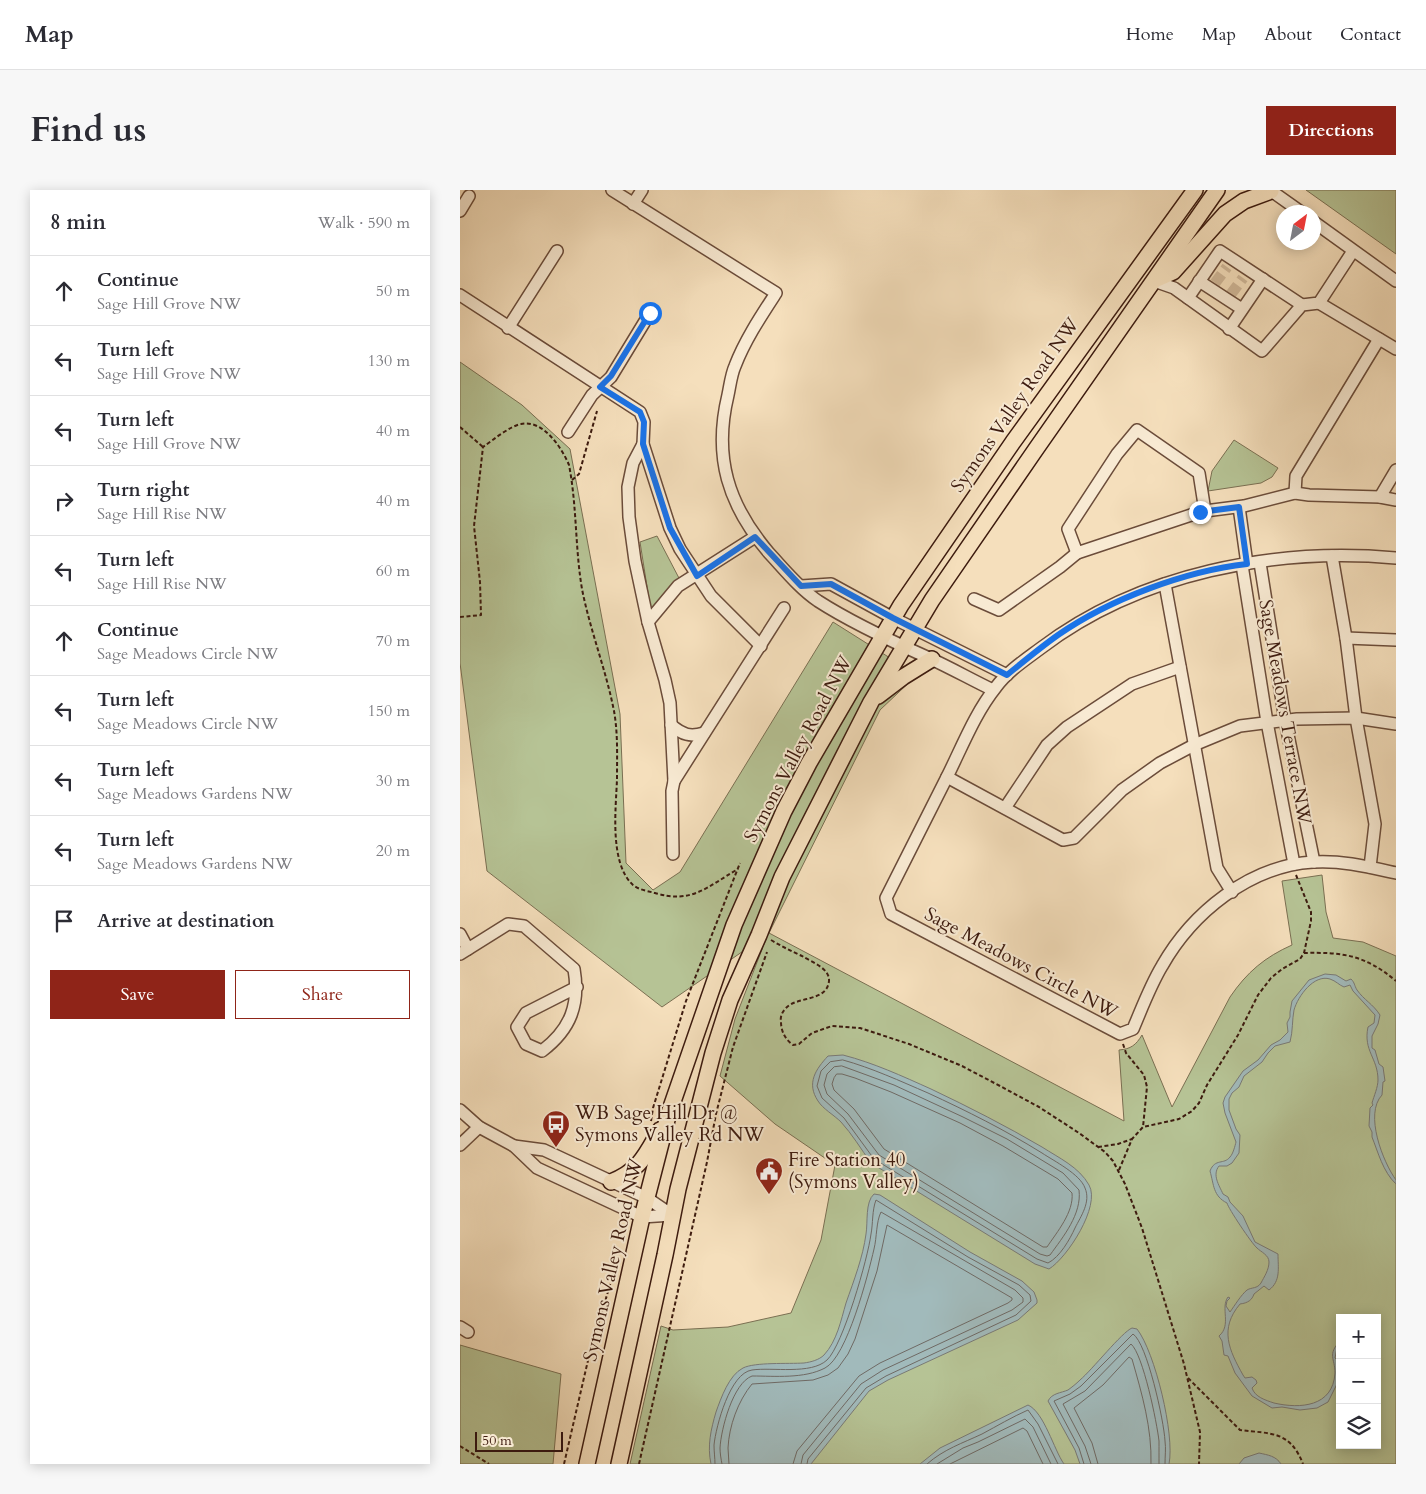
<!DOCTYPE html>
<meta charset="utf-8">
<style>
body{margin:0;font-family:Cardo,serif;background:#f7f7f7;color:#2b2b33}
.controls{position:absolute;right:15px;bottom:15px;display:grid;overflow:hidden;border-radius:0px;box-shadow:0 2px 12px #0003}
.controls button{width:45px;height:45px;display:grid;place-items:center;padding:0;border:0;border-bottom:1px solid #e1e1e2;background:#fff;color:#2b2b33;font:25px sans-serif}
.compass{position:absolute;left:816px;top:15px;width:45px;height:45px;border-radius:50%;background:#fff;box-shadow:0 2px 12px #0003;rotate:32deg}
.scale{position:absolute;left:15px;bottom:12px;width:88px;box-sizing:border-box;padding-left:5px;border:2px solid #3d1b0f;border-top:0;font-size:14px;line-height:18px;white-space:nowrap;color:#3d1b0f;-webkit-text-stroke:4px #f8ead3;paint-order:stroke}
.stop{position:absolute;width:15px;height:15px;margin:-11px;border:4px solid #1a73e8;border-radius:50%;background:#fff}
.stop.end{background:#1a73e8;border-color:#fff;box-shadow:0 1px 5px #0008}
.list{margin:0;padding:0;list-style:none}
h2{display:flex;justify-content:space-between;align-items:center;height:65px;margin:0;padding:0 20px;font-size:21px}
h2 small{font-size:16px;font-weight:400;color:#7c7c81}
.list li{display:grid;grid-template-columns:32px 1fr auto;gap:15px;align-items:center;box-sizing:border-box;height:70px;padding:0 20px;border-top:1px solid #e1e1e2}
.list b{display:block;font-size:19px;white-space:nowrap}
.list p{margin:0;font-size:16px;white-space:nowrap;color:#7c7c81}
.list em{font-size:16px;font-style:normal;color:#7c7c81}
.actions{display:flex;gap:10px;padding:15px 20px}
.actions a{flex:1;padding:11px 0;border:1px solid #8f2418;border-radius:0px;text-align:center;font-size:18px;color:#8f2418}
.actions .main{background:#8f2418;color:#fff}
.icon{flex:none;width:28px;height:28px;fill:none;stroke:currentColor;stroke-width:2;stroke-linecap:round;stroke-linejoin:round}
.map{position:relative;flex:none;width:936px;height:1274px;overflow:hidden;border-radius:0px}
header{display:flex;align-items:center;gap:30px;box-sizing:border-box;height:70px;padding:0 25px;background:#fff;border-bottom:1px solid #e1e1e2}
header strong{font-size:24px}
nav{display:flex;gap:28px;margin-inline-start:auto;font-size:18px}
.intro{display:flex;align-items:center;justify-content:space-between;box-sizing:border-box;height:120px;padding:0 30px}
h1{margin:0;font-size:35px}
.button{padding:12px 22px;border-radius:0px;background:#8f2418;color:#fff;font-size:18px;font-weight:700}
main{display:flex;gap:30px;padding:0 30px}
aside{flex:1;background:#fff;border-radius:0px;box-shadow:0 2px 12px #0003}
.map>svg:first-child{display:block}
.green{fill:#b6c395;stroke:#7a6f52;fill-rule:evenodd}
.water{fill:#a1babb;stroke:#797a76}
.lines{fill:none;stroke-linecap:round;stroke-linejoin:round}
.shore{stroke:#6f6a65;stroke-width:1}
.minor-tunnel{stroke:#d0b899;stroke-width:11;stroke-dasharray:11 5.5;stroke-linecap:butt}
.minor-casing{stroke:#6b4c3a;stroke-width:14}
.major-casing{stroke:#3d1b0f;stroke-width:18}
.path{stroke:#3d1b0f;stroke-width:2;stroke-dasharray:4 2.5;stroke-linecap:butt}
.minor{stroke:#f8ead3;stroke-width:11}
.major{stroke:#f5dfbc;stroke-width:15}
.route{stroke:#1a73e8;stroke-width:6}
.labels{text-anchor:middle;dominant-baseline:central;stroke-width:4;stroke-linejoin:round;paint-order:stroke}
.street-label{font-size:19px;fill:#3d1b0f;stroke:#f8ead3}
.poi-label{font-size:19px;fill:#3d1b0f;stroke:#f8ead3;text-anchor:start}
</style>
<header>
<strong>Map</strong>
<nav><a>Home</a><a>Map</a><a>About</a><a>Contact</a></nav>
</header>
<div class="intro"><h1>Find us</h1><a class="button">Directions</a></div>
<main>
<aside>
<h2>8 min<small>Walk · 590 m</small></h2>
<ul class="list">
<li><svg class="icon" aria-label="ahead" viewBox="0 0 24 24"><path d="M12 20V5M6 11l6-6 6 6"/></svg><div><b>Continue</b><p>Sage Hill Grove NW</p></div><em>50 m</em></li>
<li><svg class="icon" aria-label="left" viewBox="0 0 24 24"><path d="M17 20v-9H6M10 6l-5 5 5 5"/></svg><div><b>Turn left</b><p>Sage Hill Grove NW</p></div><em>130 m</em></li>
<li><svg class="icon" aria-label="left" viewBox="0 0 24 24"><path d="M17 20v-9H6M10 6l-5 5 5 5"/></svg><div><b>Turn left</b><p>Sage Hill Grove NW</p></div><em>40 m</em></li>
<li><svg class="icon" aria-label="right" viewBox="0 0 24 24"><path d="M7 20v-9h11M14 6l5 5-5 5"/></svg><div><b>Turn right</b><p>Sage Hill Rise NW</p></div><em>40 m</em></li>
<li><svg class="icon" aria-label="left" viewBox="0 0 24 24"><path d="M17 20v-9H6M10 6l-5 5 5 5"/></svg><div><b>Turn left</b><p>Sage Hill Rise NW</p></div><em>60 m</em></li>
<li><svg class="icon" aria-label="ahead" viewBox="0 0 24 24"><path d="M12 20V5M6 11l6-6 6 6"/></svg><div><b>Continue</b><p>Sage Meadows Circle NW</p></div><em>70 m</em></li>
<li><svg class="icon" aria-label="left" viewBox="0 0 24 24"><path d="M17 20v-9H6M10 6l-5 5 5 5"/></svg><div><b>Turn left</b><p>Sage Meadows Circle NW</p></div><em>150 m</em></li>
<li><svg class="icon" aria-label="left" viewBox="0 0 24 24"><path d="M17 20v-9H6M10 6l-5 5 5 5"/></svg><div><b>Turn left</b><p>Sage Meadows Gardens NW</p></div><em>30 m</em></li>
<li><svg class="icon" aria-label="left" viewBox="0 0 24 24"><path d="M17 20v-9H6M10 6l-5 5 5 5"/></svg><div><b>Turn left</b><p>Sage Meadows Gardens NW</p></div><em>20 m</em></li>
<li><svg class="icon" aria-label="arrive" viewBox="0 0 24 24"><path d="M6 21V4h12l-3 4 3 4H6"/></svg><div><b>Arrive at destination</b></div></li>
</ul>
<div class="actions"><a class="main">Save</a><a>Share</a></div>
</aside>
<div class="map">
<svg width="936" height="1274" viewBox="0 0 936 1274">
<rect width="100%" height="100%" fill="#f5dfbc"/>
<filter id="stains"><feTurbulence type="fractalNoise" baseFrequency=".004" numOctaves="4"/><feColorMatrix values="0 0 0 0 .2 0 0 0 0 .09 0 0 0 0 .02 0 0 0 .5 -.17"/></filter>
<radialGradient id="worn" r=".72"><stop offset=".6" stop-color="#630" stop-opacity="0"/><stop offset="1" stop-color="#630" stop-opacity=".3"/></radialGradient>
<!-- green -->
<g class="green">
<path d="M846,0H936V64Z"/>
<path d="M0,172L62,215L110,259L160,524L166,673L193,700L220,682L373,432L457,485L420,520L309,743L664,931L659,860C671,859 676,855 682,845L712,917L770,807C787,782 805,767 832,755L822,691L862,685L866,722L873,748L903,752L936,766V1274H170L201,1136L213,1140L268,1137L331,1123L361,1050L375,975L315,934L260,886L275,829L308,744L202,817L27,681L0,473ZM880,1128H917V1255H880Z"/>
<path d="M774,250L818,278L812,287L801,293L748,301L752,281Z"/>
<path d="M197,346L220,390L191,422L180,352Z"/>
<path d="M0,1155L101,1184L93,1274H0Z"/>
</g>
<!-- water -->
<g class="water">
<path d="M865,784L876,785L886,791L891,789C895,793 894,795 897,800C904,810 913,814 920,825L918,834L912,846V858L915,860L919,874L923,877L925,891L923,892L922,905C904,924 923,972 936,990V994C923,982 918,962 912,947V942L909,936L910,918L913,915L912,913C914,906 918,897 918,890C918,868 903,861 908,837L914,833L915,825L893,801L890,795L884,797C879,795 876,791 870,789C854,784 838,806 834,820C832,830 833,841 830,852L815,856L808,863L802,872L784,886L779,897L772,903L769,909V920L776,939L780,945L779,963L772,973L767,976H759C752,985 759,995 763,1004L768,1007L770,1012L783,1026L795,1052L818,1064C818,1078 821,1091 809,1100L804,1096L794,1104C792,1110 788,1113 780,1114C759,1139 769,1160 783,1185L785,1188L792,1187L796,1190L797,1193L792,1198C795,1207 805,1210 814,1213C840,1219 873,1217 875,1183C875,1168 867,1165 880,1151V1156L877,1158L875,1168L877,1170L879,1180V1190L868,1212L857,1218L840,1220L822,1217L812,1218L792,1206L775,1183L768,1166L764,1165L762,1151L759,1146C772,1135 760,1118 768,1107L770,1108L767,1111L766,1116L770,1122C775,1115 781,1105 787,1100C792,1097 797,1099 801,1093C804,1087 809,1080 809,1072C809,1065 801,1062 797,1058C792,1054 768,1018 767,1013C753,1006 754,995 750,981C755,968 764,975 770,967C773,964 775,956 776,952L765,923L763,913L765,907L783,881L798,870L811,855L820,850L828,842L827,833L830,827V822L832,811L849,790Z"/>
<path d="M383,865C414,873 442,886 471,899C509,917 546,936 582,957C599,968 619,977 629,995C641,1016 607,1068 589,1079L575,1074L411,973C401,959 392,944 381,932C374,925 363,919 358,911C346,893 356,879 368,866Z"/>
<path d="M414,1004L420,1005L510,1062L562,1091L574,1102L577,1110V1113L558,1130L428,1190L409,1201L351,1274H251C247,1256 251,1239 256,1222C261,1208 269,1185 283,1178C295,1172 328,1174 344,1173C351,1172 359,1170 364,1165C377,1151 381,1130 386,1113C394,1090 403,1067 406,1044C408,1032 405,1012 414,1004Z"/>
<path d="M672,1138L677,1139C695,1162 715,1245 709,1274H620L615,1260L588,1211C592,1203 601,1203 608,1200C612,1197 616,1194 620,1190C632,1180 662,1142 672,1138Z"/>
<path d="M568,1215C584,1222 594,1260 604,1274H460L480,1258Z"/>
<path d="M799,1263C808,1265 816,1266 821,1274H779L784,1268Z"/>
</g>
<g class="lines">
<!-- shore -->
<g class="shore">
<path d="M383,870C412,878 440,891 468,903C507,921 545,940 582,963C594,971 620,984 625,998C631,1012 621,1026 615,1038C610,1049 600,1067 588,1073L577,1069L414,969L384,928L362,908L357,896L361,881L370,872Z"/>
<path d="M382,876L434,895L503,927L547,949L603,983L619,1000C622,1024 603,1047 590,1065L587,1066L580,1064L419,965L388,924L367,904L364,895L367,884L374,877Z"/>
<path d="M377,884H382L395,888L431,902L500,933L543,956L598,989L612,1003C614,1022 597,1042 587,1057H583L424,959L394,919L374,900L372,894L374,888Z"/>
<path d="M255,1274C255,1268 254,1262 254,1255C256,1236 270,1183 292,1180C312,1177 351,1185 367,1170C383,1155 408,1068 411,1044C413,1034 412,1020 416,1010L508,1067L559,1095L570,1105L571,1111L556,1125L426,1186L406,1198L348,1269L347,1274"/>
<path d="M262,1274C261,1269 260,1263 260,1258C261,1239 273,1193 292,1186C315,1186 344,1189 365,1178C387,1167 408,1085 414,1059C417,1047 416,1032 421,1022L555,1100L563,1108V1112L552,1120L423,1180L401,1194L343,1265L341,1274"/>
<path d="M269,1274C269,1269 268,1263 268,1258C269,1236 278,1211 292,1194L353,1190L368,1185L378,1178L388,1164L395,1149L417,1081L427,1035L552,1108V1110L548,1113L420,1173L399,1186L337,1261L333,1274"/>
<path d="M467,1274C484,1259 503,1253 522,1244C537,1236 552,1227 568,1220L578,1234L598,1274"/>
<path d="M477,1274L503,1258L518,1252L565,1229L573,1237L591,1274"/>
<path d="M490,1274L563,1238L567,1241L583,1274"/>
<path d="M624,1274L619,1258L594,1211L610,1204L621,1196L673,1144C687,1153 704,1231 705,1251C706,1258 705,1266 705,1274"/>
<path d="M631,1274L625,1256L603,1214L625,1201L671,1154C683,1164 697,1233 699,1251C699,1258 699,1266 699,1274"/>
<path d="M638,1274L632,1253L614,1218L643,1195L669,1167L672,1169C682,1204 692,1238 691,1274"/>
</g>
<!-- minor-tunnel -->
<g class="minor-tunnel">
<path d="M755,93L767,77"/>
<path d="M771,104L783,88"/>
</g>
<!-- minor casing -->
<g class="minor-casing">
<g id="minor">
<path d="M152,0L316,103C301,126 285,150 275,176C271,185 270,196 268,205C253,267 268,315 309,363C324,379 339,398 358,411C392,433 431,451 469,468C491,478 512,490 533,500"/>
<path d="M810,0L841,22"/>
<path d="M173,14L182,0"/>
<path d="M0,21L9,6"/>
<path d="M854,32L936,91"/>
<path d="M694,91L714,98L802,161L842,115L859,113L893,61"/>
<path d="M739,91L782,119"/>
<path d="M0,105L180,222L184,232L183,254L210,338L220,359L251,406L301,456"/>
<path d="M728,108L760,61L842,115"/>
<path d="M859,113L936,159"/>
<path d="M48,138L97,61"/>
<path d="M769,139L803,89"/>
<path d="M108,242L132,205L151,187L190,123"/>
<path d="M183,254L173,273L168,297L169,327L175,371L188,432L205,490L210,513L214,591L212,601L213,664"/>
<path d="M835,303L836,286L919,149"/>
<path d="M920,307L936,280"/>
<path d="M779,317L787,374"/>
<path d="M745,321L739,283L677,240L657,264L608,339L617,363L740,322L745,321L784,316L835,303L849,305L920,307L936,310"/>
<path d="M872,366L886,448L896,528L915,634L910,677"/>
<path d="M936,368C815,357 680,383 581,458C565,470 548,481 536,497C515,523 502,557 487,587C467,627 446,668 426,708L431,724L660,844L673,839C682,818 690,796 702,776C732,723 789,676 853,672C881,670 909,677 936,683"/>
<path d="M800,373L825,530L854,672"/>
<path d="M782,375L807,532L834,674"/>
<path d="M705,394L757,678L772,702"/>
<path d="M341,396L371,394L433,428L547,485"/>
<path d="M514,409L539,420L600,377L617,363"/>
<path d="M188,432L218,396L295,347"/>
<path d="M886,448L936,450"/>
<path d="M211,535C223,545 230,547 244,543"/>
<path d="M487,587L603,650L614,648L662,600L700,573L734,555L780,536L837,529L896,528L936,534"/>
<path d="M214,591L324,418"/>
<path d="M545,618L587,555L607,537L672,494L720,477"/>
<path d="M0,744L8,759"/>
<path d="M0,764L48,734L64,736L114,779C120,814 111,839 82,861L66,854L57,837L66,823L117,797"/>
<path d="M0,920L19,937L54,956L77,978L182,1027L212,1025"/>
<path d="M0,955L19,937"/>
<path d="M54,956L84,960L187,1008L212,1025"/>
<path d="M0,1137L8,1142"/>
</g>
</g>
<!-- major casing -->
<g class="major-casing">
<g id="major">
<path d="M695,90L713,82L765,24L784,11L811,1"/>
<path d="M418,506L443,487L472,469"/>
<path d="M151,992C180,980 185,966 200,940"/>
<path d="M127,1274L182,1027L208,926L274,735L324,621L349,573L441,415L553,252L735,0"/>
<path d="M159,1274L205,1065L218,999L253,863L270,810L299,745L322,687L411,512L472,410L576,259L757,0"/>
</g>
</g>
<!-- path -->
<g class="path">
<path d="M0,237L23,257"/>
<path d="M112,290L119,284L137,221"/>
<path d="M0,427L21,425L20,392L14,336L23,257C33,250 50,236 61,234C83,229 102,258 109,275C117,316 115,358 122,399C130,440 146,480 154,521C158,543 157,566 157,589C156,618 149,673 173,695C179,700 188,701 195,703C232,714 247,697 278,679"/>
<path d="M836,685L851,722V731L844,763"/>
<path d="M311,750C321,756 331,761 342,766C351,772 370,778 369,791C367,812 337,806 326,818C322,822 320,827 321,832C321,842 326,850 333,855L339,854L352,843L372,836L400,838L449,854L502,876L540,896L579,917L619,943L645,962L653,971L665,994L682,1038L724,1174L740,1242L739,1274"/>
<path d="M663,854L666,863L684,885L687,897L683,937"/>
<path d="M191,931L193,918L226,811L280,673"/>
<path d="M638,957L658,954L672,949"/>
<path d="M659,980L672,949L683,937L719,929L732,921L739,913L747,895L778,845L798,805L811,788L822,779L840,769L844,763C883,762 905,765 936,791"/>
<path d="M162,1050L164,1037"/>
<path d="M728,1188L780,1240C810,1244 830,1240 843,1274"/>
<path d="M0,1256L29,1274"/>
<path d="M104,1274L129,1166L157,1071"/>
<path d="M179,1274L247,972L256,924L273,857L307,762"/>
</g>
<!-- minor -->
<use href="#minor" class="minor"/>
<!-- major -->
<use href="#major" class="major"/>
</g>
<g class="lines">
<!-- route -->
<path class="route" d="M190,123L151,186L140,197L180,222L184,232L183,254L210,338L237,386L295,347L341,396L371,394L433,428L547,485C564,471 581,457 598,445C650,409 725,381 787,374L779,317L740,322"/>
</g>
<!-- icons -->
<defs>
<g id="bus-pin" transform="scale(1.4375)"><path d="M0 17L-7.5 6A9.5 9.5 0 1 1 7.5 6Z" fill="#8f2418" stroke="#f8ead3"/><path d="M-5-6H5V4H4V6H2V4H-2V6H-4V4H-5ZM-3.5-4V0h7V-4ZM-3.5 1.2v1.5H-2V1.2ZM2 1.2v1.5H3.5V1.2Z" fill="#fff"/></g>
<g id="civic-pin" transform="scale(1.4375)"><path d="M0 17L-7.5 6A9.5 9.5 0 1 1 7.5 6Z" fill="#8f2418" stroke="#f8ead3"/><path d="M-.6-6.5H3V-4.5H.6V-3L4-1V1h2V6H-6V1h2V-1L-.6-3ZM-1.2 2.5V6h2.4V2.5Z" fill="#fff"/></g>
</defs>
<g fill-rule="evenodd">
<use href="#bus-pin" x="96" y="934"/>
<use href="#civic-pin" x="309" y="981"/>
</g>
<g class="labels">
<!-- street labels -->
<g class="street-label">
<text transform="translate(555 215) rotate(-55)">Symons Valley Road NW</text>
<text transform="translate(825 522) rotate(80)">Sage Meadows Terrace NW</text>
<text transform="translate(338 559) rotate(-62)">Symons Valley Road NW</text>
<text transform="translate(561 773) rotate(28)">Sage Meadows Circle NW</text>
<text transform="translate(153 1070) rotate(-77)">Symons Valley Road NW</text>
</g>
<!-- poi labels -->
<g class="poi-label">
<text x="115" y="923">WB Sage Hill Dr @<tspan x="115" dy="22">Symons Valley Rd NW</tspan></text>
<text x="328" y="970">Fire Station 40<tspan x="328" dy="22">(Symons Valley)</tspan></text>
</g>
</g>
<rect width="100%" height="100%" filter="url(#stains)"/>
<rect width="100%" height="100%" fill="url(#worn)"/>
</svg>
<div class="controls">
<button>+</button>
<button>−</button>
<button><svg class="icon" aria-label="layers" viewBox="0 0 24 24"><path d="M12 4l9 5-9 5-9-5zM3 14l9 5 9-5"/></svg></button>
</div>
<svg class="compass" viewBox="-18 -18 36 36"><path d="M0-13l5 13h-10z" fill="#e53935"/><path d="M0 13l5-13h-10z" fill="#7c7c81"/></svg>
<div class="scale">50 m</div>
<div class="stop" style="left:190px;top:123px"></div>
<div class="stop end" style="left:740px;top:322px"></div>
</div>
</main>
